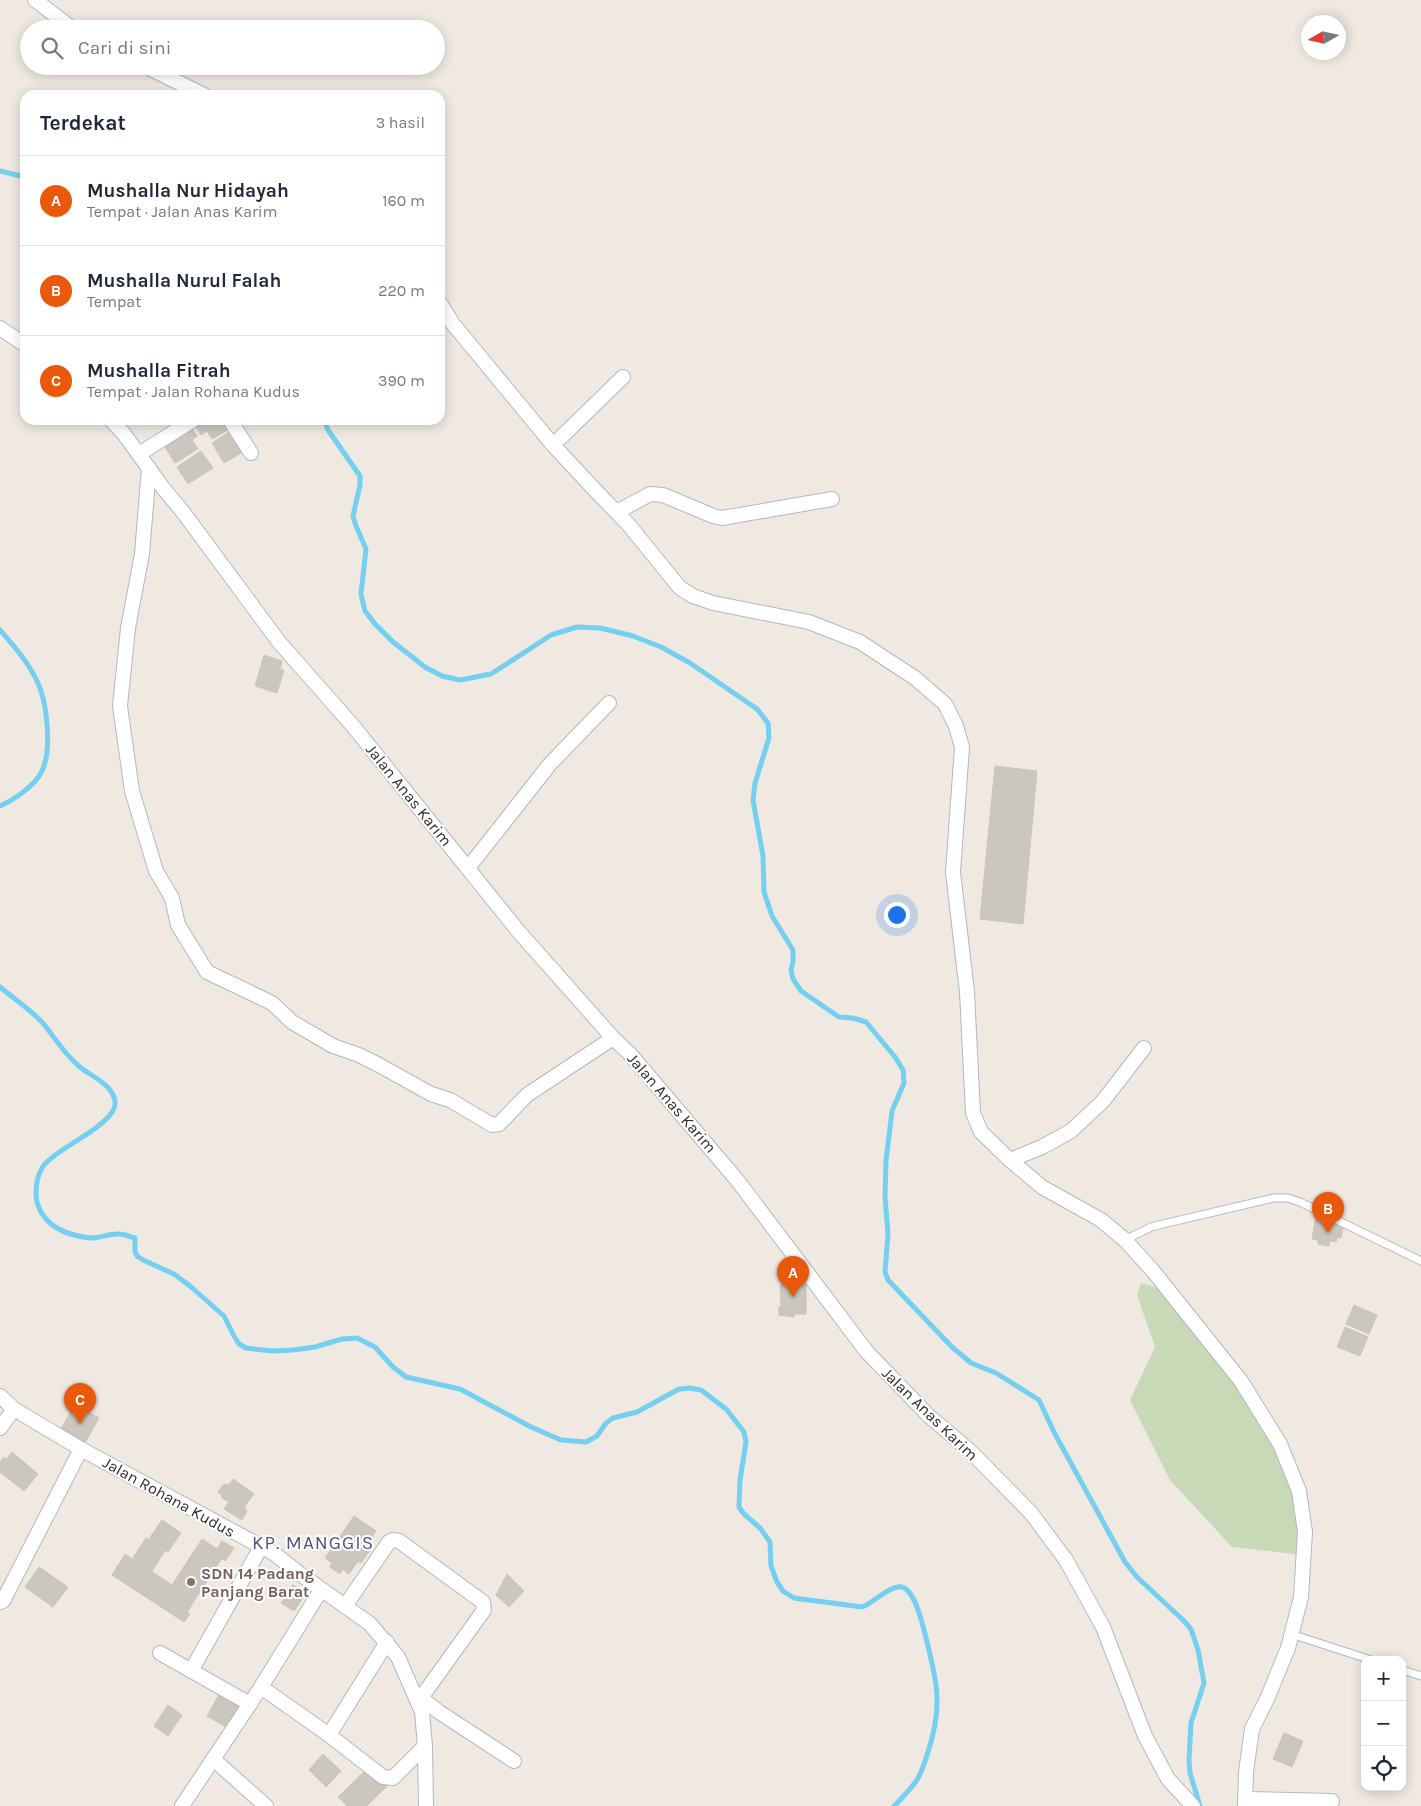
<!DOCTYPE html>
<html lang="id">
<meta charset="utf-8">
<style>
body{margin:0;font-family:Karla,sans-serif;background:#f2f2f3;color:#1f2937}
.controls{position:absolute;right:15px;bottom:15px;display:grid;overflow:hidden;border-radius:10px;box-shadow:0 2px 12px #0003}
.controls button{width:45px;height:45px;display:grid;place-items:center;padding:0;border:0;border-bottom:1px solid #e0e1e3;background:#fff;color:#1f2937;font:25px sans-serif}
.compass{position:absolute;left:1301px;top:15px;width:45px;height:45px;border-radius:50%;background:#fff;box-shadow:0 2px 12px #0003;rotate:261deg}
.you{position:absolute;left:896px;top:914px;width:18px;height:18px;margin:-12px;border:4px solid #fff;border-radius:50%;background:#1a73e8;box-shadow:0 0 0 8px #1a73e833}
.badge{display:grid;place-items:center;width:32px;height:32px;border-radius:50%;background:#ea580c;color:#fff;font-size:16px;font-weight:700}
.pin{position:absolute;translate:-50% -41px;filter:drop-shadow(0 1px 2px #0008)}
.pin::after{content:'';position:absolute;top:26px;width:18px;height:15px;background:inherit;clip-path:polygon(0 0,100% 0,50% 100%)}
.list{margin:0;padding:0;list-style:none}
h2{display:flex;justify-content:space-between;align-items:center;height:65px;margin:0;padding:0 20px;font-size:21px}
h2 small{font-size:16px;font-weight:400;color:#747a83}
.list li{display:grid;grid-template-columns:32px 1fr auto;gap:15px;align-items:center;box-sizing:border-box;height:90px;padding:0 20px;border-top:1px solid #e0e1e3}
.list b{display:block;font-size:19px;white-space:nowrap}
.list p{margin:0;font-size:16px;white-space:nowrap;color:#747a83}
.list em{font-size:16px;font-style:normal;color:#747a83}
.icon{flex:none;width:28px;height:28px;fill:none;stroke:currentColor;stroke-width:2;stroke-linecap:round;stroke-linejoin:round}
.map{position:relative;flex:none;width:1421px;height:1806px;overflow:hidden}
.search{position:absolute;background:#fff;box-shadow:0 2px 12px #0003;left:20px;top:20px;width:425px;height:55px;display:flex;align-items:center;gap:12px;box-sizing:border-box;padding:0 18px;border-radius:28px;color:#747a83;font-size:19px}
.panel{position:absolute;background:#fff;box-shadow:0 2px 12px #0003;left:20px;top:90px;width:425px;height:335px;border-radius:15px}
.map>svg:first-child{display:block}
.cemetery{fill:#c8d9b8}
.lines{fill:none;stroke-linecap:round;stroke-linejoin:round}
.stream{stroke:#75cff0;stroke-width:5}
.building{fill:#cbc7bf;stroke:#cbc5ba}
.lane-casing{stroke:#b4b7c1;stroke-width:9}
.street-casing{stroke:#b4b7c1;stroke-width:16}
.lane{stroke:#fff;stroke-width:7}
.street{stroke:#fff;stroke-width:14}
.education-dot{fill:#8d6e63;stroke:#fff;stroke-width:2}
.labels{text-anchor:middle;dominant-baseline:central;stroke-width:4;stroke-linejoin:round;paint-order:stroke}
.street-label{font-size:16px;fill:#2e2e2e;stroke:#fff}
.education-label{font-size:16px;font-weight:bold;fill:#785e54;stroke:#fff;text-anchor:start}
.quarter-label{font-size:19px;letter-spacing:1px;fill:#4d5680;stroke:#fff}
</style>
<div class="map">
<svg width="1421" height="1806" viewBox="0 0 1421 1806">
<rect width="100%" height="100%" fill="#efe9e1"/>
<!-- cemetery -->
<path class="cemetery" d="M1141,1283L1173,1293L1272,1423L1299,1489L1302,1555L1232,1547L1170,1480L1130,1400L1155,1347L1137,1295Z"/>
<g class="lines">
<!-- stream -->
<g class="stream">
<path d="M0,171L25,177"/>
<path d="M324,420L328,430L360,476V485L353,516L356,526L366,549L361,594L365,611L375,624L393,642L425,667L442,676L460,680L491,674L551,635L577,627L600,628L633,636L661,647L690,663L757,709L768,723L769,738L755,783L753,800L763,856L764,892L772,916L793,950V962L791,970L793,979L801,991L839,1017L853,1018L866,1022L895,1057L903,1070L904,1083L892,1111L886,1161L885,1197L888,1234L885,1272L888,1280L952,1347L971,1363L996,1373L1039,1400L1055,1434L1125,1562L1137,1577L1183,1620L1191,1629L1198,1650L1204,1683L1191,1723L1189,1760L1190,1773L1200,1806"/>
<path d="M0,630C13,645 27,661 36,679C47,700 53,751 41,773C34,786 14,800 0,806"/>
<path d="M0,987C15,1000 34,1011 46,1027C57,1041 66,1056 80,1067C92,1077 112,1084 115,1101C119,1124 54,1148 42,1168C37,1176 36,1185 36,1194C36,1208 45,1221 57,1228C67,1234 83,1238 94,1238C102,1237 112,1233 120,1234C125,1234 130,1237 135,1238V1252L137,1256L143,1260L174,1274L190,1286L224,1316L234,1336L239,1344L246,1348L272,1351L293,1350L315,1347L342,1339L357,1338L375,1347L393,1367L406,1377L460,1389L531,1427L561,1440L586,1442L597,1436L606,1423L613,1418L637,1412L679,1389L690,1388L701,1390L726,1409L744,1432L746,1442L740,1480L739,1507L744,1514L760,1528L770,1542L771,1566L777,1582L783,1591L794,1598L862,1607C873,1603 890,1585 902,1587C914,1590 920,1616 923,1626C935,1675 945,1701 928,1752C925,1761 922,1772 917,1780C910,1790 902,1798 894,1806"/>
</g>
</g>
<!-- building -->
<g class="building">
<path d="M200,420H235L238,424L212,439L207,431L201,435L194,424Z"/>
<path d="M191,427L197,436L192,440L198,449L175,463L163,444Z"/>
<path d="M231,431L243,452L224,463L212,443Z"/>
<path d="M201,451L213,468L188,484L177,467Z"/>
<path d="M264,655L282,661L280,669L284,670L277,693L255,686Z"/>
<path d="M995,766L1037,771L1023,924L980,919Z"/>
<path d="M1316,1215L1340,1219L1338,1227L1343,1228L1341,1238L1337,1237L1336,1242L1330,1241L1329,1246L1318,1244V1240L1312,1239Z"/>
<path d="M780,1285H806V1314H794V1317L779,1315V1307H781Z"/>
<path d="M1354,1305L1377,1315L1369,1334L1346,1324Z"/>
<path d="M1345,1327L1368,1337L1360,1356L1337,1347Z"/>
<path d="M75,1404L99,1418L85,1443L61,1429Z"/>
<path d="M12,1452L38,1474L24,1491L0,1472V1462L4,1457L6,1460Z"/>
<path d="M233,1479L254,1494L244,1507L247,1511L242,1520L224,1509L229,1502L222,1498V1495L218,1492L224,1484L229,1485Z"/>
<path d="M354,1516L376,1531L368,1543L373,1546L361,1563L358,1561L349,1574L342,1569L340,1574L330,1567L332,1563L325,1558Z"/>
<path d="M162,1520L181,1533L168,1552L149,1539Z"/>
<path d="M146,1538L165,1551L152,1571L133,1558Z"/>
<path d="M202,1539L217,1549L222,1541L234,1548L225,1561L222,1558L187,1612L190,1614L184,1622L112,1575L125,1554L172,1585Z"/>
<path d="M39,1567L68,1587L53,1607L25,1587Z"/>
<path d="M507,1574L524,1591L509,1607L496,1595Z"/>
<path d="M293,1585L306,1594L294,1611L281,1603Z"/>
<path d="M221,1691L245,1705L231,1730L207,1716Z"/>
<path d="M168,1705L182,1715L168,1736L154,1726Z"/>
<path d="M1284,1733L1303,1741L1292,1767L1273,1759Z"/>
<path d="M323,1754L341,1771L326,1787L309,1770Z"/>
<path d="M370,1766L388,1785L367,1806H347L338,1797Z"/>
</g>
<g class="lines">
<!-- lane casing -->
<g class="lane-casing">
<g id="lane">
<path d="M1125,1240L1151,1227L1163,1224L1274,1198H1288L1300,1202L1421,1261"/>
<path d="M1291,1634L1371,1660"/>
<path d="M1402,1670L1421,1676"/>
</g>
</g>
<!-- street casing -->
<g class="street-casing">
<g id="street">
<path d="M35,0L73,29"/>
<path d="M145,66L204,95"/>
<path d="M440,303L453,324L553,445L595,490L628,524L680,588L693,596L713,603L809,622L860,642L915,678L945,704L956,726L962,747L953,872L967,992L973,1113L981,1132L1010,1160L1042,1187L1101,1220L1125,1240L1153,1271L1241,1381L1280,1444L1299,1491L1305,1532L1301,1597L1288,1648L1267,1699L1252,1729L1246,1772L1245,1806"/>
<path d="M0,328L25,345"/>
<path d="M111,420L124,434L163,488L183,512L279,642L353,726L519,932L613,1038L630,1054L737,1180L867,1352L929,1416L969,1450L1031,1513L1066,1560L1103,1627L1145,1736L1168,1779L1193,1806"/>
<path d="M230,420L251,453"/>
<path d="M553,445L623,377"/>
<path d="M139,454L193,420"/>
<path d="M149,468L142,554L128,628L120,706L132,791L156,871L172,898L178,925L207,972L272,1003L292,1022L333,1046L359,1055L379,1065L431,1094L450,1100L492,1125L499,1124L527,1095L613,1038"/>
<path d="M617,512L650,494L663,495L713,516L722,518L832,499"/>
<path d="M468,868L550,764L609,703"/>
<path d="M1010,1160L1042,1147L1071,1131L1103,1101L1144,1048"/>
<path d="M0,1396L14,1409L81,1449L275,1554L300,1574L370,1624L398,1657L422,1712L425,1746L426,1806"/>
<path d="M0,1428L14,1409"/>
<path d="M0,1602L3,1601L81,1449"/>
<path d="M345,1606L389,1542L393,1540L399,1541L483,1602L484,1610L418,1702"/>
<path d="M160,1653L250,1704"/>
<path d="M191,1671L261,1547"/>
<path d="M261,1687L329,1735L383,1777L393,1778L425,1746"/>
<path d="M421,1698L439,1712L514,1761"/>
<path d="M329,1735L387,1642"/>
<path d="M213,1759L266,1806"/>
<path d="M1245,1799L1332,1801"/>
<path d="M182,1806L261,1687L321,1590"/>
</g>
</g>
<!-- lane -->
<use href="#lane" class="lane"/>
<!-- street -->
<use href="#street" class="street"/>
</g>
<!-- markers -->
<circle class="education-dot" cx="191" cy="1582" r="5"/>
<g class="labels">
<!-- street labels -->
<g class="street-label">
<text transform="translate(409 795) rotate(51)">Jalan Anas Karim</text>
<text transform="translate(672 1103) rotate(49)">Jalan Anas Karim</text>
<text transform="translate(930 1414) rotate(44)">Jalan Anas Karim</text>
<text transform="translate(169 1497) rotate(29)">Jalan Rohana Kudus</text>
</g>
<!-- education labels -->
<g class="education-label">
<text x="201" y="1573">SDN 14 Padang<tspan x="201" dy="18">Panjang Barat</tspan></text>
</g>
<!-- quarter labels -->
<g class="quarter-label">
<text x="313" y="1543">KP. MANGGIS</text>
</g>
</g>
</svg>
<div class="controls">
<button>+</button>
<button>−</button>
<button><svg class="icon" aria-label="locate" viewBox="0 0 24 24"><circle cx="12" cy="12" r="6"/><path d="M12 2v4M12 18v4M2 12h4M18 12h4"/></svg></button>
</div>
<svg class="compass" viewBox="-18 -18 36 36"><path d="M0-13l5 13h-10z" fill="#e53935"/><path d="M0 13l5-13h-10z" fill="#747a83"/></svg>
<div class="you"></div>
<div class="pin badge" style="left:793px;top:1297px">A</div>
<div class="pin badge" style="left:1328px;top:1233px">B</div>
<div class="pin badge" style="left:80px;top:1424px">C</div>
<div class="search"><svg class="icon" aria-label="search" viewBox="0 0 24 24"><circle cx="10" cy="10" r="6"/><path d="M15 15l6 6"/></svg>Cari di sini</div>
<section class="panel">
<h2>Terdekat<small>3 hasil</small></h2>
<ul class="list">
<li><span class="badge">A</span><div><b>Mushalla Nur Hidayah</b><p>Tempat · Jalan Anas Karim</p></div><em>160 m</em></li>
<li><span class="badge">B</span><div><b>Mushalla Nurul Falah</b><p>Tempat</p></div><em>220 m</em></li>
<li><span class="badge">C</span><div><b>Mushalla Fitrah</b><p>Tempat · Jalan Rohana Kudus</p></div><em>390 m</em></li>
</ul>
</section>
</div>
